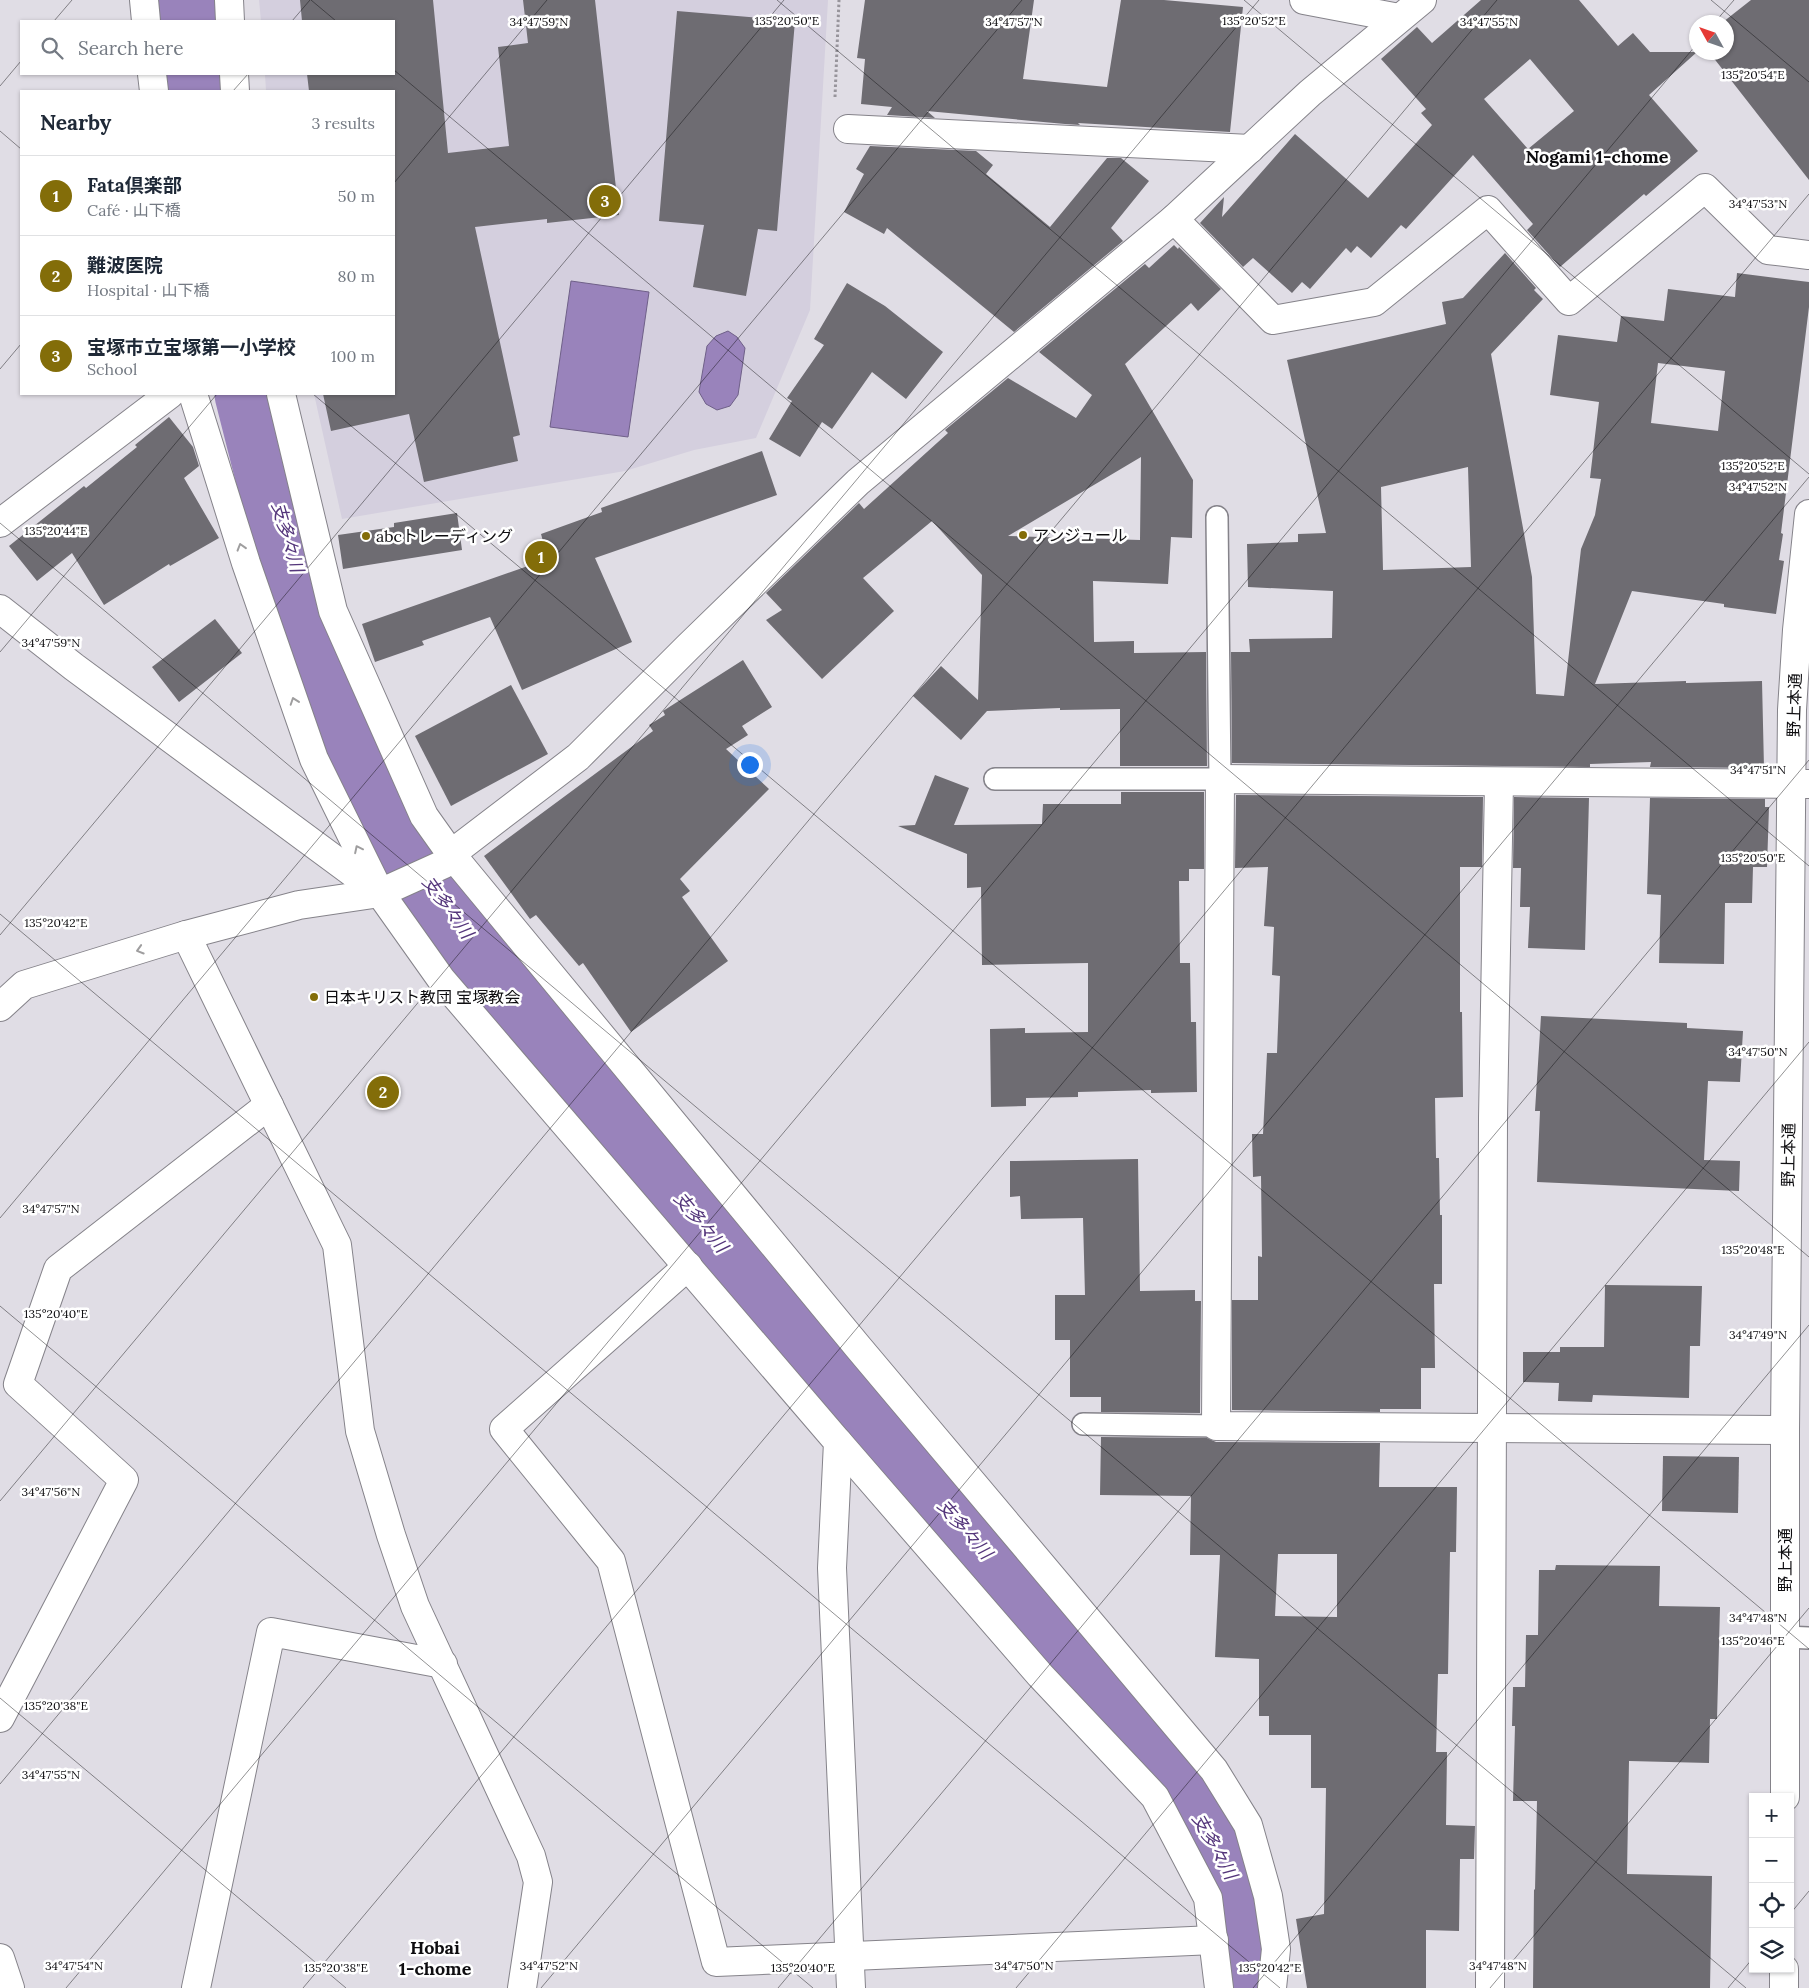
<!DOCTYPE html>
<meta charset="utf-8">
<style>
body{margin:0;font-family:Lora,"Noto Sans JP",serif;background:#f2f2f3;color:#1f2937}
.controls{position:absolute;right:15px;bottom:15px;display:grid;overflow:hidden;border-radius:0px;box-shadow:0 1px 4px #0004}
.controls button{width:45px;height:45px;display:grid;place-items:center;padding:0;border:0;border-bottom:1px solid #e0e1e3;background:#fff;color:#1f2937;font:25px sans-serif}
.compass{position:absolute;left:1689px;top:15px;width:45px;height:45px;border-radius:50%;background:#fff;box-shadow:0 1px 4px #0004;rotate:310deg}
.you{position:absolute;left:749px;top:764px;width:18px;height:18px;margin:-12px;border:4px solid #fff;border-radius:50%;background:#1a73e8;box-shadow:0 0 0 8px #1a73e833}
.badge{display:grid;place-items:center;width:32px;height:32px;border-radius:50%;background:#836d09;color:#fff;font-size:16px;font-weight:700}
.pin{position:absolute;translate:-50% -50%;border:2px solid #fff;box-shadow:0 1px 5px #0006}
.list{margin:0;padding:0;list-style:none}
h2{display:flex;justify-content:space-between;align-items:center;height:65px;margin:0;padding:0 20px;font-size:21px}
h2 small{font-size:16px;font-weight:400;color:#747a83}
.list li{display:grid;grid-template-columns:32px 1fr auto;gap:15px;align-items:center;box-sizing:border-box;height:80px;padding:0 20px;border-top:1px solid #e0e1e3}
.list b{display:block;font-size:19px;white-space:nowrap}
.list p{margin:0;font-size:16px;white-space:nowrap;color:#747a83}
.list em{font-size:16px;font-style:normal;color:#747a83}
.icon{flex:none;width:28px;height:28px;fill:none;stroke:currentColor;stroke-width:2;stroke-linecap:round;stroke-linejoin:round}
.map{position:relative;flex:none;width:1809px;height:1988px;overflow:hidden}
.search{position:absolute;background:#fff;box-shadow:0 1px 4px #0004;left:20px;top:20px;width:375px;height:55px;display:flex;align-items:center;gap:12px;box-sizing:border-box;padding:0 18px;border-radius:0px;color:#747a83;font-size:19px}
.panel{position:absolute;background:#fff;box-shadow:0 1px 4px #0004;left:20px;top:90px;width:375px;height:305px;border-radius:0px}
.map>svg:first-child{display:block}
.built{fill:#d4cfde}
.water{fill:#9983bb;stroke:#6f6088}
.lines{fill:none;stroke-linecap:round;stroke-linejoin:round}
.river{stroke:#9983bb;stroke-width:71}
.building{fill:#6e6c72;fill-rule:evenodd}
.service-casing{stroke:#85838a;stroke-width:24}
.minor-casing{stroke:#85838a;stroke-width:30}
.tertiary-casing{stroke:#85838a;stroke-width:30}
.path{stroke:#97949b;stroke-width:3;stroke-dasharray:2.5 2.5;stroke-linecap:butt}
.service{stroke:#fff;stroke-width:21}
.minor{stroke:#fff;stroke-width:28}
.tertiary{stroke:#fff;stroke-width:28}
.oneway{stroke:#9f9e9f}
.ticks{fill:none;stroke:#0e0d10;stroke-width:1;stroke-opacity:0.45}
.poi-dot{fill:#836d09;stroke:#fff;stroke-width:2}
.labels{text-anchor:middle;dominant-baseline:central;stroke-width:5;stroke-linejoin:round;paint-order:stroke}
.poi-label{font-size:16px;fill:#0e0d10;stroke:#fff;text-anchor:start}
.street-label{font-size:16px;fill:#0e0d10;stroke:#fff}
.neighbourhood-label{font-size:18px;font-weight:bold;fill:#0e0d10;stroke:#fff}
.water-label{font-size:18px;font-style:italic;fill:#54367b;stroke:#fff}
.ticks-label{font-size:12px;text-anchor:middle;fill:#0e0d10;stroke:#fff;stroke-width:5;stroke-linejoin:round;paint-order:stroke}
</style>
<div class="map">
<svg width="1809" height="1988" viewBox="0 0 1809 1988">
<rect width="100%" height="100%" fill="#e0dde5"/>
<!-- built -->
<path class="built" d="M259,0H828L810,310L756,438L694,450L625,471L342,519L314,394H394V91H266L265,74H394V21H261Z"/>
<!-- water -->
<g class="water">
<path d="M571,281L649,292L628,437L550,427Z"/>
<path d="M728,331L737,337L745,348L738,395L730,406L717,410L706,404L699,392L707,346L716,336Z"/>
</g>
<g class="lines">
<!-- river -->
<g class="river">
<path d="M183,0L185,21"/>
<path d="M190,74L191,91"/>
<path d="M250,394L282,520L331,682L431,891L688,1207L1168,1765L1235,1877L1251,1988"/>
</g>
</g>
<!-- building -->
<g class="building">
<path d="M300,0H433L448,153L509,146L498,47L528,43L523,0H595L619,215L547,223V219L475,227L520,435L513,437L518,461L424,482L409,414L331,431L323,394H394V91H309L307,74H394V21H302Z"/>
<path d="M865,0H1034L1023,79L1107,87L1121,0H1164L1243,7L1230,132L1078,123L1080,125L1065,124L927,111L935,118L887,115L892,107L861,104L865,59L857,58Z"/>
<path d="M1481,0H1579L1618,46L1633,33L1650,52H1697L1649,95L1698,151L1646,196L1644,194L1560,267L1527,230L1533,224L1473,155L1406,229L1401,225L1371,258L1357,246L1351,253L1346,248L1310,289L1302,282L1292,293L1253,258L1243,267L1200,223L1224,197L1222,217L1295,134L1368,198L1432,125L1421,113L1426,109L1381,59L1417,27L1432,43ZM1530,59L1574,111L1528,149L1484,99Z"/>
<path d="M1751,0H1809V180L1709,52H1726V22H1723Z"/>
<path d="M677,11L795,21L777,231L758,229L746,296L693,287L704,225L659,221Z"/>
<path d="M870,146L976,151L993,165L986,174L1050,227L1107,158H1121L1149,181L1111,228L1123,241L1014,332L887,228L884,234L844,212L864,174L856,169Z"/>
<path d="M1174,245L1178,249L1179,247L1221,289L1198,311L1191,303L1125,364L1193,480L1192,538L1171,537L1168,584L1093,581L1094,642L1134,641V653L1206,652L1207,766H1120V709L1060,710V708L987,711L961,740L913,696L941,666L978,700L982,575L932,521L863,578L894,611L822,679L766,620L782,610L766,593L859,503L864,509L948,433L945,430L1008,378L1076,418L1092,395L1039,352L1145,264L1149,268ZM1141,457L1140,540L1008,536Z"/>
<path d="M1505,253L1536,288L1534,290L1543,299L1491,354L1532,577L1536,694L1564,696L1581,549L1595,515L1601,479L1590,478L1599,402L1550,395L1558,335L1617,342L1621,316L1664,321L1668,289L1735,297L1737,273L1809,282V307L1781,533L1783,534L1779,560L1784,561L1776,614L1724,607V604L1632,591L1595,684L1686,681V683L1762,681L1764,768L1650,767L1651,762L1590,764V767L1232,763L1231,652H1250L1249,639L1332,638L1333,591L1248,587L1247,544L1298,542V534L1326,533L1287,360L1446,324L1442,302L1463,298ZM1658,363L1725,371L1718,431L1651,423ZM1468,467L1471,567L1383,570L1381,487Z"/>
<path d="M847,283L885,306L943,352L906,399L872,372L832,429L822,422L800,457L769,439L792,401L787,398L824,345L814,339Z"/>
<path d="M169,417L193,447L199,466L184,478L219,538L170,566L169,564L104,605L72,553L37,581L9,546L84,486L86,488L137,447L135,445Z"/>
<path d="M762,451L777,495L595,558L632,642L522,690L490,617L422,641L424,645L375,662L362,624L548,559L541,534L602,512L601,508Z"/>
<path d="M457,513L462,550L343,569L338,535L394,527V523Z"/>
<path d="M215,619L242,653L179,702L152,667Z"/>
<path d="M743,660L772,707L742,726L748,735L726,749L769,789L680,879L690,891L682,897L728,961L631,1032L583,963L579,966L536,915L530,919L484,856L653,731L649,725L665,715L663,711Z"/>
<path d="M511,685L548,754L451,806L415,736Z"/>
<path d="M935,775L969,788L954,825L1042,824L1043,804H1121V792H1204V869H1189V881H1179L1180,963H1190L1191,1022H1196L1197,1092L1151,1093V1090L1078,1092V1097L1026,1098V1106L991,1107L990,1029L1025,1028V1033L1088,1032V963L982,965L981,887L967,888V854L898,826L915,825Z"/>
<path d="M1236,795L1483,797L1482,867H1460V1012H1462L1463,1097L1435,1098L1436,1158H1439L1440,1215H1442V1284H1434L1435,1368H1421V1409H1380V1412L1232,1410V1300H1258V1256L1262,1257L1261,1176L1253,1177L1252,1134H1263L1267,1053H1277L1280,976L1272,975L1274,927L1264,926L1268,867L1235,868Z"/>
<path d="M1514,797L1589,798L1585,950L1528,948L1530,907H1520L1521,868H1513Z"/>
<path d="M1650,798L1765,799V807H1769L1767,867H1753L1752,903H1725L1724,964L1659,963L1661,895L1647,894Z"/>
<path d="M1541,1016L1687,1023V1028L1743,1031L1740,1082L1708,1081L1704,1160L1740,1161L1739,1191L1537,1182L1540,1111H1535Z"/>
<path d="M1138,1159L1140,1291L1195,1290V1301H1201L1200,1413L1101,1412V1397H1070V1340H1055V1295H1085L1083,1218L1021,1219L1020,1196L1010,1197V1161Z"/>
<path d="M1605,1285L1702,1286L1700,1346H1690L1689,1398L1593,1395L1592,1402L1558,1401L1559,1383L1523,1382V1352H1560V1347H1604Z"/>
<path d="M1101,1437L1207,1438L1216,1442L1380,1443L1379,1487H1457L1456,1552H1450L1448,1674H1438L1436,1752H1447L1446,1825L1475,1826L1474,1859H1460L1459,1931L1426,1930V1988H1307L1296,1919L1324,1914L1326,1788H1311V1735H1269V1716H1259V1659L1215,1657L1220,1555H1190L1191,1496L1100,1495ZM1278,1554H1337V1617L1275,1616Z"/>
<path d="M1663,1456L1739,1457L1738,1513L1662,1511Z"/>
<path d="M1556,1565L1660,1566L1659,1606L1720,1607L1717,1719H1710L1709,1763L1629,1761L1627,1874L1712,1876L1710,1988H1533L1534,1889L1535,1890L1537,1801H1513L1515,1726H1512L1513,1687H1525L1526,1635H1538L1539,1570H1555Z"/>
</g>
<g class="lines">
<!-- service casing -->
<g class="service-casing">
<g id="service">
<path d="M995,779H1220L1217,517"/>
<path d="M1083,1424L1216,1426"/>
<path d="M1785,1637L1809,1638"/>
</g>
</g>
<!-- minor casing -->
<g class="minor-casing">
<g id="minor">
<path d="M144,0L146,21"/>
<path d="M229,0L230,21"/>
<path d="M1304,0L1399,18"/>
<path d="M152,74L154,91"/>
<path d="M234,74L235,91"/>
<path d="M848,129L1250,149"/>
<path d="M1174,219L1273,320L1374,302L1488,210L1569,301L1705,188L1768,250L1809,255"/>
<path d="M193,394L246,563L314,759L380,893"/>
<path d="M281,394L333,611L424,816L451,854L858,1347L1214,1770L1248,1825L1268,1896L1276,1949L1272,1988"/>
<path d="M0,523L170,394"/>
<path d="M186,935L337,1245L360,1431L391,1535L415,1606L531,1856L538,1882L522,1988"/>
<path d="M0,1007L24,985L186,935L299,905L380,893L444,864L451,854L578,757L688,647L858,482L1174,219L1310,93L1422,0"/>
<path d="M688,1266L504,1429L611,1561L716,1962L1214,1940"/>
<path d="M1785,1430L1216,1426L1220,779L1809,784"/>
<path d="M838,1442L1040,1675L1155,1797L1208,1898L1219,1988"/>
<path d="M0,1718L124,1480L18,1384L58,1269L269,1105"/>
<path d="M0,1958L10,1988"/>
<path d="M196,1988L271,1632L443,1664"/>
<path d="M1490,1988L1493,1118L1499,782"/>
</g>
</g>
<!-- tertiary casing -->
<g class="tertiary-casing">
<g id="tertiary">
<path d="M0,609L74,667L380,893L441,979L838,1442L832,1568L851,1988"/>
<path d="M1785,1797V1430L1792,710L1797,630L1809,514"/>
<path d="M1784,1988V1969"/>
</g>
</g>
<!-- path -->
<path class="path" d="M835,97L839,0"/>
<!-- service -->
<use href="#service" class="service"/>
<!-- minor -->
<use href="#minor" class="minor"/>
<!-- tertiary -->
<use href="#tertiary" class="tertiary"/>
</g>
<!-- one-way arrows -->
<defs><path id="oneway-chevron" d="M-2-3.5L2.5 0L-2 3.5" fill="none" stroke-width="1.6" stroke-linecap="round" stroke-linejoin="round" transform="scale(1.25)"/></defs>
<g class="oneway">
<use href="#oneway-chevron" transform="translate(241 547) rotate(-107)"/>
<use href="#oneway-chevron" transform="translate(294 701) rotate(-109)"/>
<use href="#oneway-chevron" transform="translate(358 849) rotate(-116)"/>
<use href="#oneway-chevron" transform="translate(140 950) rotate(163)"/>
</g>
<!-- ticks -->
<path class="ticks" d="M311,0L336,21M777,0L1809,866M1244,0L1809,474M1711,0L1809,82M54,21L72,0M292,21L310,0M1715,22L1734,0M394,70L1809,1257M0,86L21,61M233,91L248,74M0,131L21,149M394,183L547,0M0,369L21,344M313,394L1809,1649M0,523L1746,1988M0,652L217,394M0,914L1280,1988M0,935L784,0M0,1218L1022,0M0,1306L813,1988M0,1501L1259,0M0,1698L346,1988M0,1784L1497,0M1790,1914L1809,1891M66,1988L1696,45M303,1988L1809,194M541,1988L1809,477M778,1988L1809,760M1016,1988L1809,1042M1253,1988L1809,1325M1490,1988L1809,1608M1728,1988L1753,1958"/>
<!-- markers -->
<g class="poi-dot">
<circle cx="1023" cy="535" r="5"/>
<circle cx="366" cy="536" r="5"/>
<circle cx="314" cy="997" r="5"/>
</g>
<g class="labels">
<!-- poi labels -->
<g class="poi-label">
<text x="1033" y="535">アンジュール</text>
<text x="376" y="536">abcトレーディング</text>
<text x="324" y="997">日本キリスト教団 宝塚教会</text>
</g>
<!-- street labels -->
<g class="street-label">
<text transform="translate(1794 705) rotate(-88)">野上本通</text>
<text transform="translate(1788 1155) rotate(-89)">野上本通</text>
<text transform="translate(1785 1560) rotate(-90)">野上本通</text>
</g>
<!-- neighbourhood labels -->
<g class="neighbourhood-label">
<text x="1597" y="156">Nogami 1-chome</text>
<text x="435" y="1947">Hobai<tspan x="435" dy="21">1-chome</tspan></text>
</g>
<!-- water labels -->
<g class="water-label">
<text transform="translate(288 537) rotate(74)">支多々川</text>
<text transform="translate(448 907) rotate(54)">支多々川</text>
<text transform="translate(701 1222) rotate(50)">支多々川</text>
<text transform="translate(965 1529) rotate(49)">支多々川</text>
<text transform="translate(1215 1846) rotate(61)">支多々川</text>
</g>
</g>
<g class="ticks-label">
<text x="787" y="25">135°20'50"E</text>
<text x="1254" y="25">135°20'52"E</text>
<text x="539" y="26">34°47'59"N</text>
<text x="1014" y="26">34°47'57"N</text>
<text x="1489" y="26">34°47'55"N</text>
<text x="1753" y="79">135°20'54"E</text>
<text x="1758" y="208">34°47'53"N</text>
<text x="1753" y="470">135°20'52"E</text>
<text x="1758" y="491">34°47'52"N</text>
<text x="56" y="535">135°20'44"E</text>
<text x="51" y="647">34°47'59"N</text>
<text x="1758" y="774">34°47'51"N</text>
<text x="1753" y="862">135°20'50"E</text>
<text x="56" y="927">135°20'42"E</text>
<text x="1758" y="1056">34°47'50"N</text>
<text x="51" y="1213">34°47'57"N</text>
<text x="1753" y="1254">135°20'48"E</text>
<text x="56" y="1318">135°20'40"E</text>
<text x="1758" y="1339">34°47'49"N</text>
<text x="51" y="1496">34°47'56"N</text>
<text x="1758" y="1622">34°47'48"N</text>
<text x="1753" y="1645">135°20'46"E</text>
<text x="56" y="1710">135°20'38"E</text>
<text x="51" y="1779">34°47'55"N</text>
<text x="74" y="1970">34°47'54"N</text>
<text x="549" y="1970">34°47'52"N</text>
<text x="1024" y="1970">34°47'50"N</text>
<text x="1498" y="1970">34°47'48"N</text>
<text x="336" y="1972">135°20'38"E</text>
<text x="803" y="1972">135°20'40"E</text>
<text x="1270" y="1972">135°20'42"E</text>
</g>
</svg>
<div class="controls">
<button>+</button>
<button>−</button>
<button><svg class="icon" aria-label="locate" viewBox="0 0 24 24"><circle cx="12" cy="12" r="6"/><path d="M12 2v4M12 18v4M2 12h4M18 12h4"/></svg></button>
<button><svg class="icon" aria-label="layers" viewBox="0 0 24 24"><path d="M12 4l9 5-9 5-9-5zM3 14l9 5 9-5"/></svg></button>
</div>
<svg class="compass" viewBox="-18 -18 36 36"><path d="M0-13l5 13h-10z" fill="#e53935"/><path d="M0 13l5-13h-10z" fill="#747a83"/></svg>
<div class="you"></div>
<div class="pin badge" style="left:541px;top:557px">1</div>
<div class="pin badge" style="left:383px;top:1092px">2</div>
<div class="pin badge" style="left:605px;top:201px">3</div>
<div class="search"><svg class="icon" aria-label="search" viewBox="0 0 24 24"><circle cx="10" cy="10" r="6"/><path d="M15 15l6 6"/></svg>Search here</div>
<section class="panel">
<h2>Nearby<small>3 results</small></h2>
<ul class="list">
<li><span class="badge">1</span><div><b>Fata倶楽部</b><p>Café · 山下橋</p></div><em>50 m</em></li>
<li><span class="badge">2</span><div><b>難波医院</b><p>Hospital · 山下橋</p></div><em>80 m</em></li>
<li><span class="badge">3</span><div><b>宝塚市立宝塚第一小学校</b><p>School</p></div><em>100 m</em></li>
</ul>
</section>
</div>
